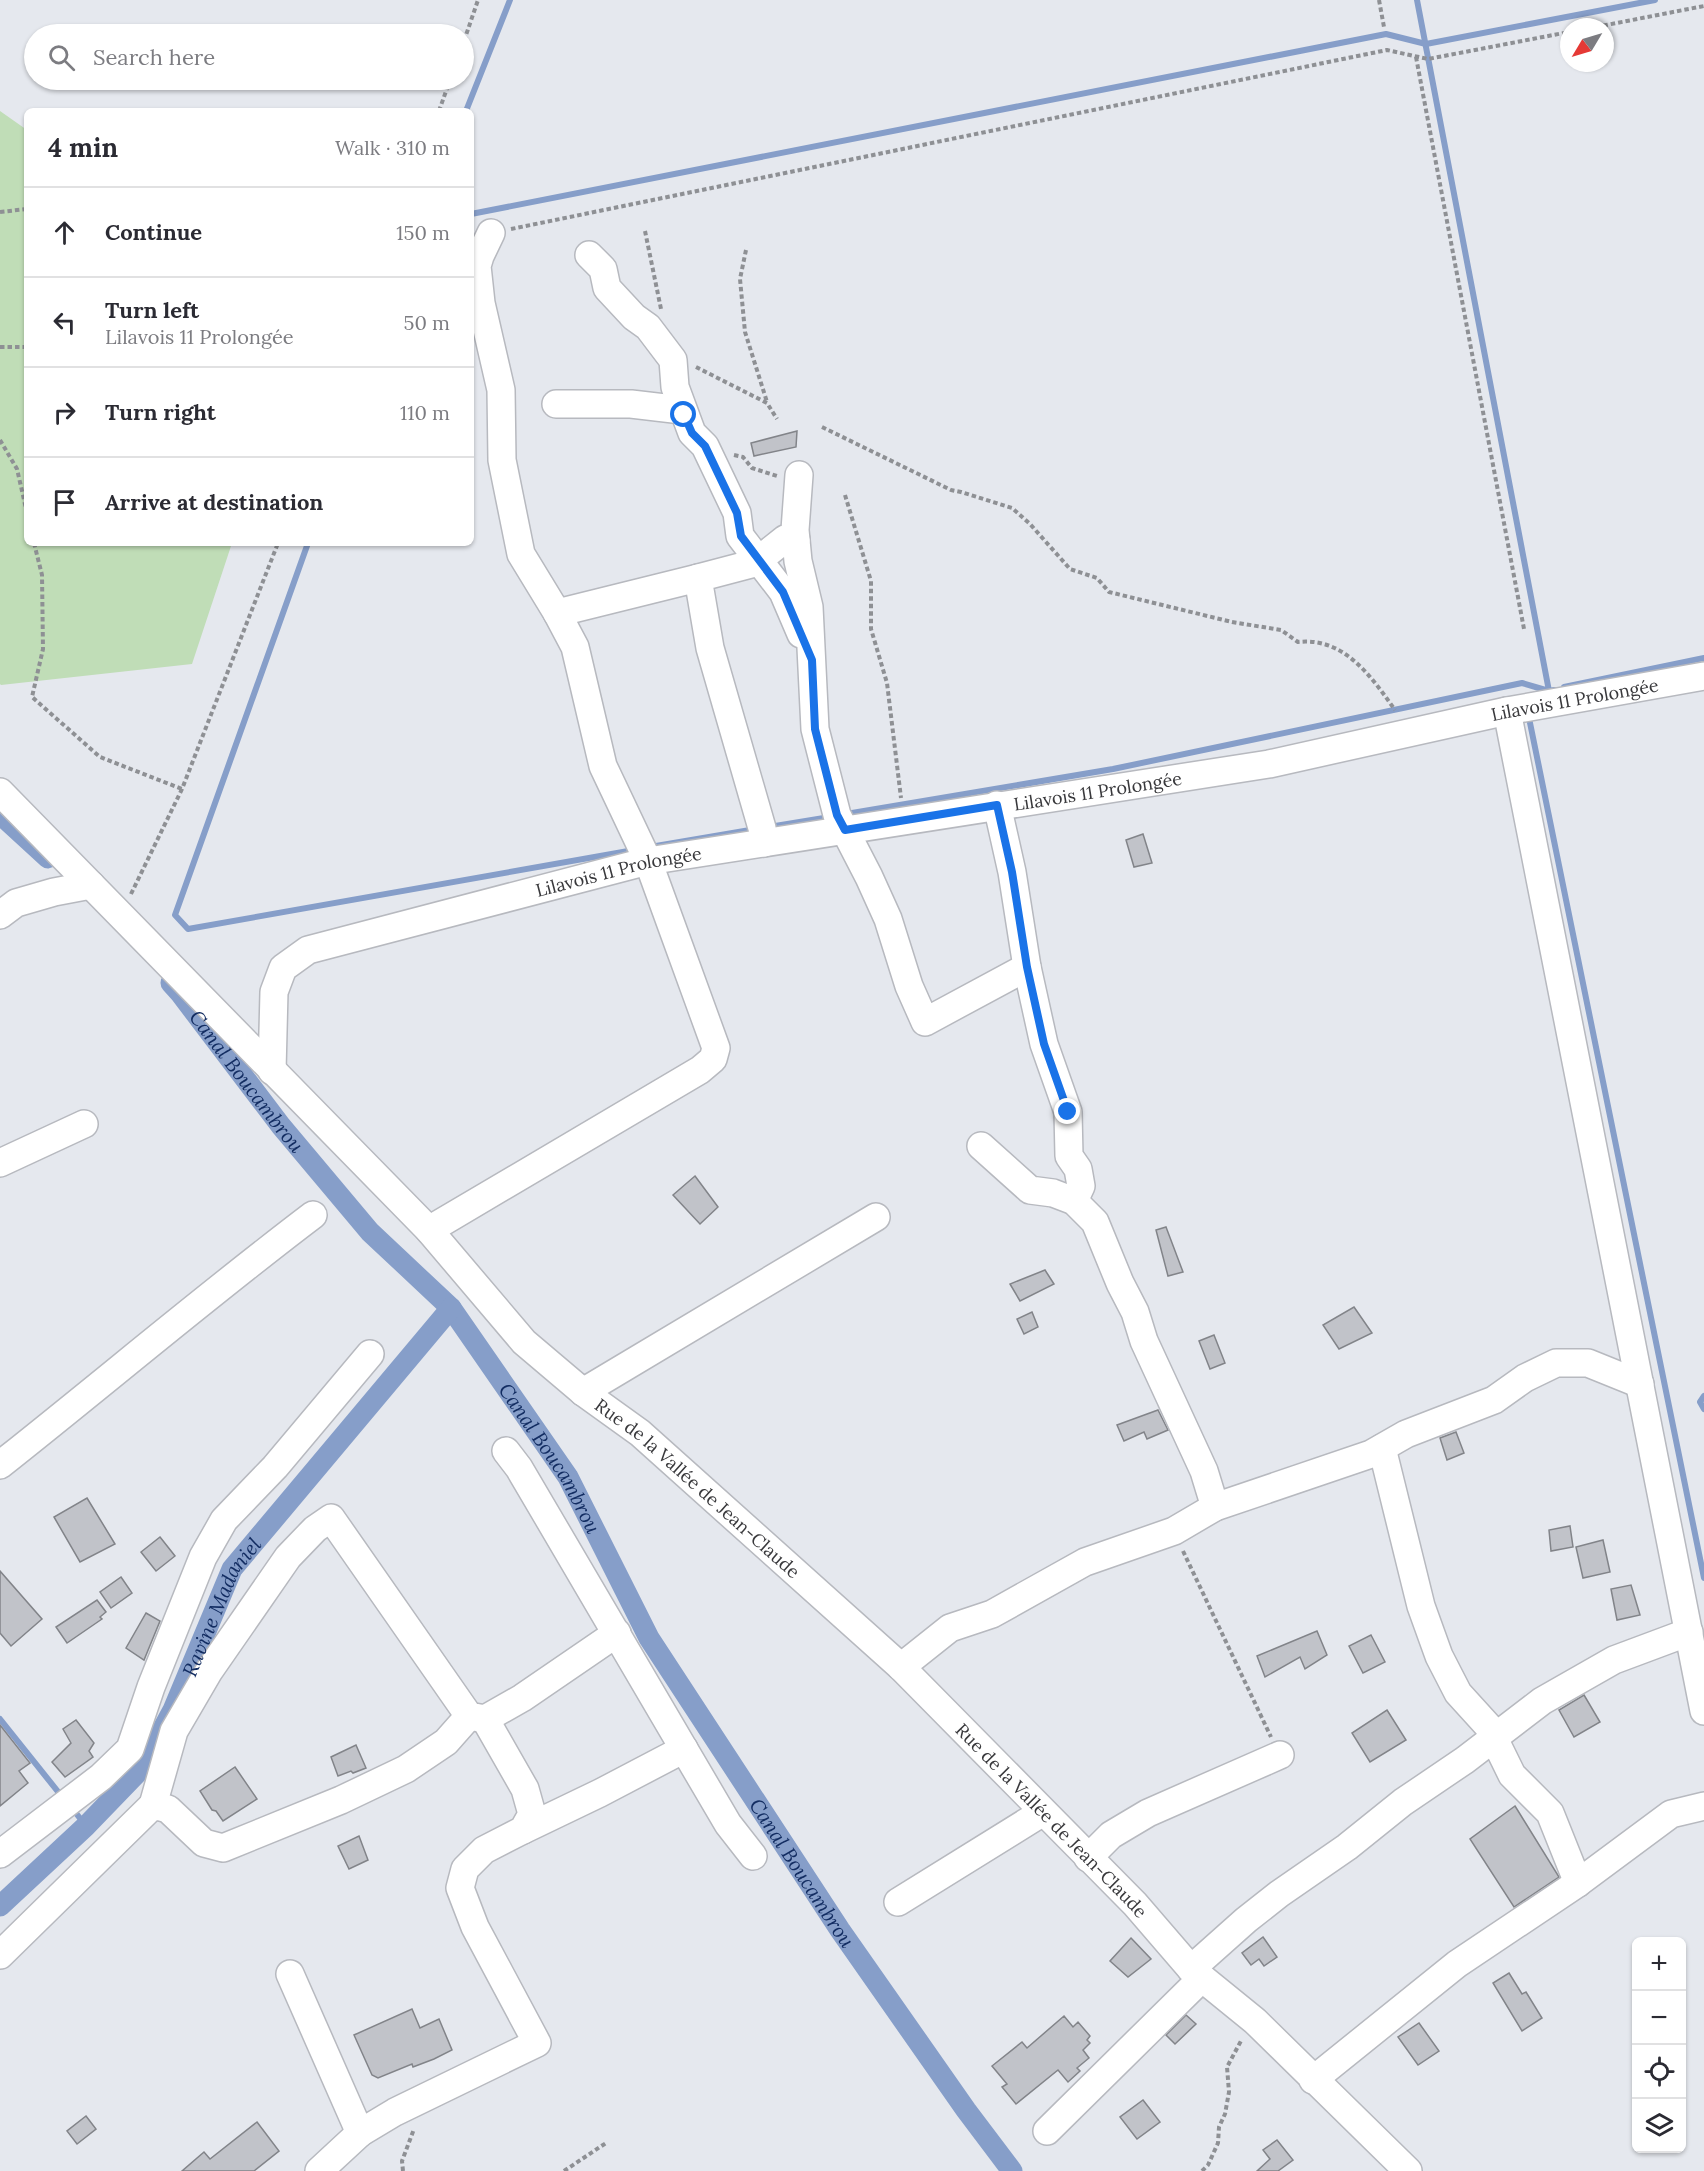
<!DOCTYPE html>
<meta charset="utf-8">
<style>
body{margin:0;font-family:Lora,serif;background:#f2f2f3;color:#2b2b33}
.controls{position:absolute;right:18px;bottom:18px;display:grid;overflow:hidden;border-radius:9px;box-shadow:0 2px 4px #0004}
.controls button{width:54px;height:54px;display:grid;place-items:center;padding:0;border:0;border-bottom:2px solid #e1e1e2;background:#fff;color:#2b2b33;font:30px sans-serif}
.compass{position:absolute;left:1560px;top:18px;width:54px;height:54px;border-radius:50%;background:#fff;box-shadow:0 2px 4px #0004;rotate:232deg}
.stop{position:absolute;width:18px;height:18px;margin:-14px;border:4px solid #1a73e8;border-radius:50%;background:#fff}
.stop.end{background:#1a73e8;border-color:#fff;box-shadow:0 2px 6px #0008}
.list{margin:0;padding:0;list-style:none}
h2{display:flex;justify-content:space-between;align-items:center;height:78px;margin:0;padding:0 24px;font-size:26px}
h2 small{font-size:20px;font-weight:400;color:#7c7c81}
.list li{display:grid;grid-template-columns:39px 1fr auto;gap:18px;align-items:center;box-sizing:border-box;height:90px;padding:0 24px;border-top:2px solid #e1e1e2}
.list b{display:block;font-size:22px;white-space:nowrap}
.list p{margin:0;font-size:20px;white-space:nowrap;color:#7c7c81}
.list em{font-size:20px;font-style:normal;color:#7c7c81}
.icon{flex:none;width:33px;height:33px;fill:none;stroke:currentColor;stroke-width:2;stroke-linecap:round;stroke-linejoin:round}
.map{position:relative;flex:none;width:1704px;height:2171px;overflow:hidden}
.search{position:absolute;background:#fff;box-shadow:0 2px 4px #0004;left:24px;top:24px;width:450px;height:66px;display:flex;align-items:center;gap:15px;box-sizing:border-box;padding:0 21px;border-radius:33px;color:#7c7c81;font-size:22px}
.panel{position:absolute;background:#fff;box-shadow:0 2px 4px #0004;left:24px;top:108px;width:450px;height:438px;border-radius:9px}
.map>svg:first-child{display:block}
.green{fill:#c0ddb7}
.lines{fill:none;stroke-linecap:round;stroke-linejoin:round}
.stream{stroke:#869ec9;stroke-width:6}
.canal{stroke:#869ec9;stroke-width:21}
.building{fill:#c1c3c9;stroke:#828489;stroke-width:1.5}
.minor-casing{stroke:#b7b9bf;stroke-width:30}
.path{stroke:#8e9094;stroke-width:4;stroke-dasharray:4.5 3;stroke-linecap:butt}
.minor{stroke:#fff;stroke-width:27}
.route{stroke:#1a73e8;stroke-width:8}
.labels{text-anchor:middle;dominant-baseline:central;stroke-width:6;stroke-linejoin:round;paint-order:stroke}
.street-label{font-size:18px;fill:#39393c;stroke:#fff}
.water-label{font-size:20px;font-style:italic;fill:#132d62;stroke:#fff}
</style>
<div class="map">
<svg width="1704" height="2171" viewBox="0 0 1704 2171">
<rect width="100%" height="100%" fill="#e5e8ee"/>
<!-- green -->
<path class="green" d="M0,111L27,130V543H232L192,664L1,685L0,684Z"/>
<g class="lines">
<!-- stream -->
<g class="stream">
<path d="M1417,0L1549,691"/>
<path d="M466,111L510,0"/>
<path d="M471,214L1386,34L1426,44L1655,0"/>
<path d="M308,543L175,915L188,929L634,850"/>
<path d="M1564,687L1704,658"/>
<path d="M1528,713L1704,1578"/>
<path d="M846,814L1113,769L1522,683L1549,691L1554,690"/>
<path d="M769,827L830,817"/>
<path d="M650,847L756,829"/>
<path d="M1704,1396L1700,1402L1704,1409"/>
<path d="M0,1719L63,1798"/>
<path d="M72,1808L86,1826"/>
</g>
<!-- canal -->
<g class="canal">
<path d="M0,814L48,858"/>
<path id="s1" d="M171,983L180,993L281,1126L370,1232L451,1308L568,1477L649,1638L840,1930L966,2110L1012,2171"/>
<path id="s2" d="M0,1906L86,1826L141,1769L173,1710L232,1569L451,1308"/>
</g>
</g>
<!-- building -->
<g class="building">
<path d="M797,431L796,447L754,456L751,443Z"/>
<path d="M1143,834L1152,863L1134,867L1126,840Z"/>
<path d="M695,1176L718,1207L700,1224L673,1195Z"/>
<path d="M1166,1227L1183,1272L1168,1276L1156,1230Z"/>
<path d="M1045,1270L1054,1284L1020,1301L1010,1284Z"/>
<path d="M1354,1307L1372,1333L1339,1349L1323,1325Z"/>
<path d="M1032,1312L1038,1327L1024,1334L1017,1319Z"/>
<path d="M1214,1335L1225,1363L1210,1369L1199,1341Z"/>
<path d="M1158,1410L1168,1430L1147,1439L1144,1432L1124,1441L1117,1425Z"/>
<path d="M1456,1432L1464,1453L1447,1460L1440,1438Z"/>
<path d="M87,1498L115,1544L80,1562L54,1517Z"/>
<path d="M1570,1526L1573,1547L1551,1551L1549,1530Z"/>
<path d="M160,1537L175,1556L156,1571L141,1552Z"/>
<path d="M1603,1540L1610,1572L1583,1578L1576,1547Z"/>
<path d="M0,1571L42,1619L11,1646L0,1633Z"/>
<path d="M121,1577L132,1593L111,1608L100,1592Z"/>
<path d="M1631,1585L1640,1615L1617,1620L1611,1589Z"/>
<path d="M97,1600L106,1612L100,1617L102,1619L67,1643L56,1627Z"/>
<path d="M146,1613L160,1621L144,1660L126,1648Z"/>
<path d="M1317,1631L1327,1655L1305,1669L1300,1657L1265,1677L1257,1656Z"/>
<path d="M1371,1635L1385,1662L1363,1673L1349,1646Z"/>
<path d="M1584,1695L1600,1722L1574,1737L1559,1710Z"/>
<path d="M1387,1710L1406,1740L1370,1762L1352,1733Z"/>
<path d="M76,1720L94,1743L89,1751L93,1757L65,1777L52,1762L71,1743L63,1729Z"/>
<path d="M0,1725L30,1763L19,1771L28,1783L0,1806Z"/>
<path d="M356,1745L366,1768L353,1773L351,1771L338,1776L331,1757Z"/>
<path d="M235,1767L257,1799L223,1821L216,1811L212,1810L200,1791Z"/>
<path d="M1515,1806L1559,1877L1514,1907L1470,1839Z"/>
<path d="M359,1836L368,1860L349,1869L338,1846Z"/>
<path d="M1263,1937L1277,1957L1264,1966L1259,1959L1251,1965L1242,1953Z"/>
<path d="M1131,1938L1151,1959L1128,1977L1110,1961Z"/>
<path d="M1509,1973L1522,1994L1526,1992L1542,2018L1522,2031L1493,1983Z"/>
<path d="M412,2009L420,2028L439,2019L452,2050L434,2059L413,2067L412,2064L378,2078L372,2075L354,2035Z"/>
<path d="M1186,2015L1196,2024L1175,2044L1166,2035Z"/>
<path d="M1064,2016L1073,2027L1078,2022L1090,2036L1087,2040L1090,2043L1083,2050L1089,2058L1077,2068L1080,2071L1068,2082L1058,2070L1016,2104L1002,2087L1007,2084L992,2066L1022,2042L1027,2048Z"/>
<path d="M1419,2023L1439,2051L1418,2065L1398,2037Z"/>
<path d="M1143,2100L1160,2122L1137,2139L1120,2117Z"/>
<path d="M86,2116L96,2129L77,2144L67,2131Z"/>
<path d="M257,2122L279,2151L254,2171H182L204,2152L210,2159Z"/>
<path d="M1277,2140L1293,2160L1278,2171H1257L1270,2159L1263,2150Z"/>
</g>
<g class="lines">
<!-- minor casing -->
<g class="minor-casing">
<g id="minor">
<path d="M589,255L603,269L607,288L634,317L648,327L673,360L675,387L692,433L705,446L737,513L740,536L783,592L801,634"/>
<path d="M556,404H631L682,410"/>
<path d="M799,475L795,530L798,561L809,607L815,729L837,815L869,877L888,919L909,986L925,1022L1027,967"/>
<path d="M557,613L698,578"/>
<path d="M1507,711L1704,1711"/>
<path id="s3" d="M0,792L429,1230L524,1342L583,1392L640,1433L901,1667L1135,1904L1191,1969L1255,2021L1408,2171"/>
<path d="M997,805L1012,872L1027,967L1044,1044L1068,1112L1069,1156L1078,1169L1081,1186L1074,1201"/>
<path d="M764,843L762,828L710,648L698,578L755,563L785,539L796,540"/>
<path d="M0,915L16,903L54,892L91,885"/>
<path id="s4" d="M272,1071L274,992L283,968L308,950L648,861L1269,764L1507,711L1704,676"/>
<path d="M981,1146L1030,1190L1053,1193L1074,1201L1095,1222L1120,1283L1135,1312L1144,1341L1204,1471L1215,1507"/>
<path d="M0,1163L84,1124"/>
<path d="M429,1230L700,1070L713,1059L716,1048L648,861L603,766L575,647L557,613L521,554L502,460L501,390L481,303L477,266L480,256L491,233"/>
<path d="M583,1392L876,1217"/>
<path d="M1382,1448L1421,1606L1439,1656L1458,1693L1488,1726L1512,1775L1550,1813L1578,1883"/>
<path d="M506,1451L519,1468L728,1824L753,1856"/>
<path d="M0,1465C105,1382 206,1296 313,1215"/>
<path d="M901,1667L950,1628L992,1614L1085,1562L1174,1531L1215,1507L1371,1454L1406,1434L1494,1400L1525,1378L1556,1363H1588L1640,1384"/>
<path d="M153,1805L174,1731L209,1671L288,1557L315,1529L331,1518L469,1716L485,1719L522,1698L617,1633"/>
<path d="M523,1830L600,1793L684,1749"/>
<path d="M0,1854L101,1777L130,1749L151,1687L203,1557L224,1520L275,1467L370,1354"/>
<path d="M1088,1858L1111,1835L1148,1813L1280,1755"/>
<path d="M898,1902L1043,1812"/>
<path d="M0,1955L153,1805L168,1809L204,1843L223,1848L341,1800L406,1769L446,1742L469,1716"/>
<path d="M1191,1969L1246,1920L1279,1894L1347,1847L1403,1802L1465,1760L1542,1701L1614,1660L1689,1632"/>
<path d="M290,1974L360,2133"/>
<path d="M1313,2080L1457,1964L1578,1883L1671,1814L1704,1806"/>
<path d="M1047,2131L1202,1978"/>
<path d="M319,2171L360,2133L395,2112L537,2043L475,1927L460,1888L465,1869L484,1850L523,1830L532,1814L525,1789L485,1719"/>
</g>
</g>
<!-- path -->
<g class="path">
<path d="M1379,0L1384,27"/>
<path d="M1596,27L1704,6"/>
<path d="M464,41L478,0"/>
<path d="M1416,57L1524,629"/>
<path d="M439,111L450,80"/>
<path d="M0,212L27,209"/>
<path d="M511,229L1387,50L1428,59L1569,32"/>
<path d="M645,231L661,309"/>
<path d="M746,250L740,279L745,332L767,402"/>
<path d="M0,347H27"/>
<path d="M696,367L767,403L777,419"/>
<path d="M822,427L951,490L961,492L1012,508L1030,524L1070,569L1097,578L1109,592L1232,622L1281,630L1298,642C1344,637 1371,676 1395,710"/>
<path d="M0,440L17,469L27,513"/>
<path d="M734,455L743,457L752,468L777,476"/>
<path d="M845,495L871,581V629L887,683L901,798"/>
<path d="M34,543L42,575L43,649L32,697L100,757L182,789"/>
<path d="M131,894L182,789L278,543"/>
<path d="M1183,1551L1271,1737"/>
<path d="M403,2171L402,2161L414,2129"/>
<path d="M564,2171L606,2143"/>
<path d="M1202,2171L1208,2165L1218,2143L1219,2127L1225,2114L1229,2092L1227,2067L1242,2039"/>
</g>
<!-- minor -->
<use href="#minor" class="minor"/>
</g>
<g class="lines">
<!-- route -->
<path class="route" d="M684,415L692,433L705,446L737,513L741,536L783,592L812,660L815,729L837,815L845,830L997,805L1012,872L1027,967L1044,1044L1068,1112"/>
</g>
<g class="labels">
<!-- street labels -->
<g class="street-label">
<text stroke="none"><textPath href="#s4" startOffset="1428">Lilavois 11 Prolongée</textPath></text>
<text stroke="none"><textPath href="#s4" startOffset="942">Lilavois 11 Prolongée</textPath></text>
<text stroke="none"><textPath href="#s4" startOffset="456">Lilavois 11 Prolongée</textPath></text>
<text stroke="none"><textPath href="#s3" startOffset="987">Rue de la Vallée de Jean-Claude</textPath></text>
<text stroke="none"><textPath href="#s3" startOffset="1473">Rue de la Vallée de Jean-Claude</textPath></text>
</g>
<!-- water labels -->
<g class="water-label">
<text stroke="none"><textPath href="#s1" startOffset="124">Canal Boucambrou</textPath></text>
<text stroke="none"><textPath href="#s1" startOffset="610">Canal Boucambrou</textPath></text>
<text stroke="none"><textPath href="#s2" startOffset="378">Ravine Madaniel</textPath></text>
<text stroke="none"><textPath href="#s1" startOffset="1096">Canal Boucambrou</textPath></text>
</g>
</g>
</svg>
<div class="controls">
<button>+</button>
<button>−</button>
<button><svg class="icon" aria-label="locate" viewBox="0 0 24 24"><circle cx="12" cy="12" r="6"/><path d="M12 2v4M12 18v4M2 12h4M18 12h4"/></svg></button>
<button><svg class="icon" aria-label="layers" viewBox="0 0 24 24"><path d="M12 4l9 5-9 5-9-5zM3 14l9 5 9-5"/></svg></button>
</div>
<svg class="compass" viewBox="-18 -18 36 36"><path d="M0-13l5 13h-10z" fill="#e53935"/><path d="M0 13l5-13h-10z" fill="#7c7c81"/></svg>
<div class="stop" style="left:684px;top:415px"></div>
<div class="stop end" style="left:1068px;top:1112px"></div>
<div class="search"><svg class="icon" aria-label="search" viewBox="0 0 24 24"><circle cx="10" cy="10" r="6"/><path d="M15 15l6 6"/></svg>Search here</div>
<section class="panel">
<h2>4 min<small>Walk · 310 m</small></h2>
<ul class="list">
<li><svg class="icon" aria-label="ahead" viewBox="0 0 24 24"><path d="M12 20V5M6 11l6-6 6 6"/></svg><div><b>Continue</b></div><em>150 m</em></li>
<li><svg class="icon" aria-label="left" viewBox="0 0 24 24"><path d="M17 20v-9H6M10 6l-5 5 5 5"/></svg><div><b>Turn left</b><p>Lilavois 11 Prolongée</p></div><em>50 m</em></li>
<li><svg class="icon" aria-label="right" viewBox="0 0 24 24"><path d="M7 20v-9h11M14 6l5 5-5 5"/></svg><div><b>Turn right</b></div><em>110 m</em></li>
<li><svg class="icon" aria-label="arrive" viewBox="0 0 24 24"><path d="M6 21V4h12l-3 4 3 4H6"/></svg><div><b>Arrive at destination</b></div></li>
</ul>
</section>
</div>
